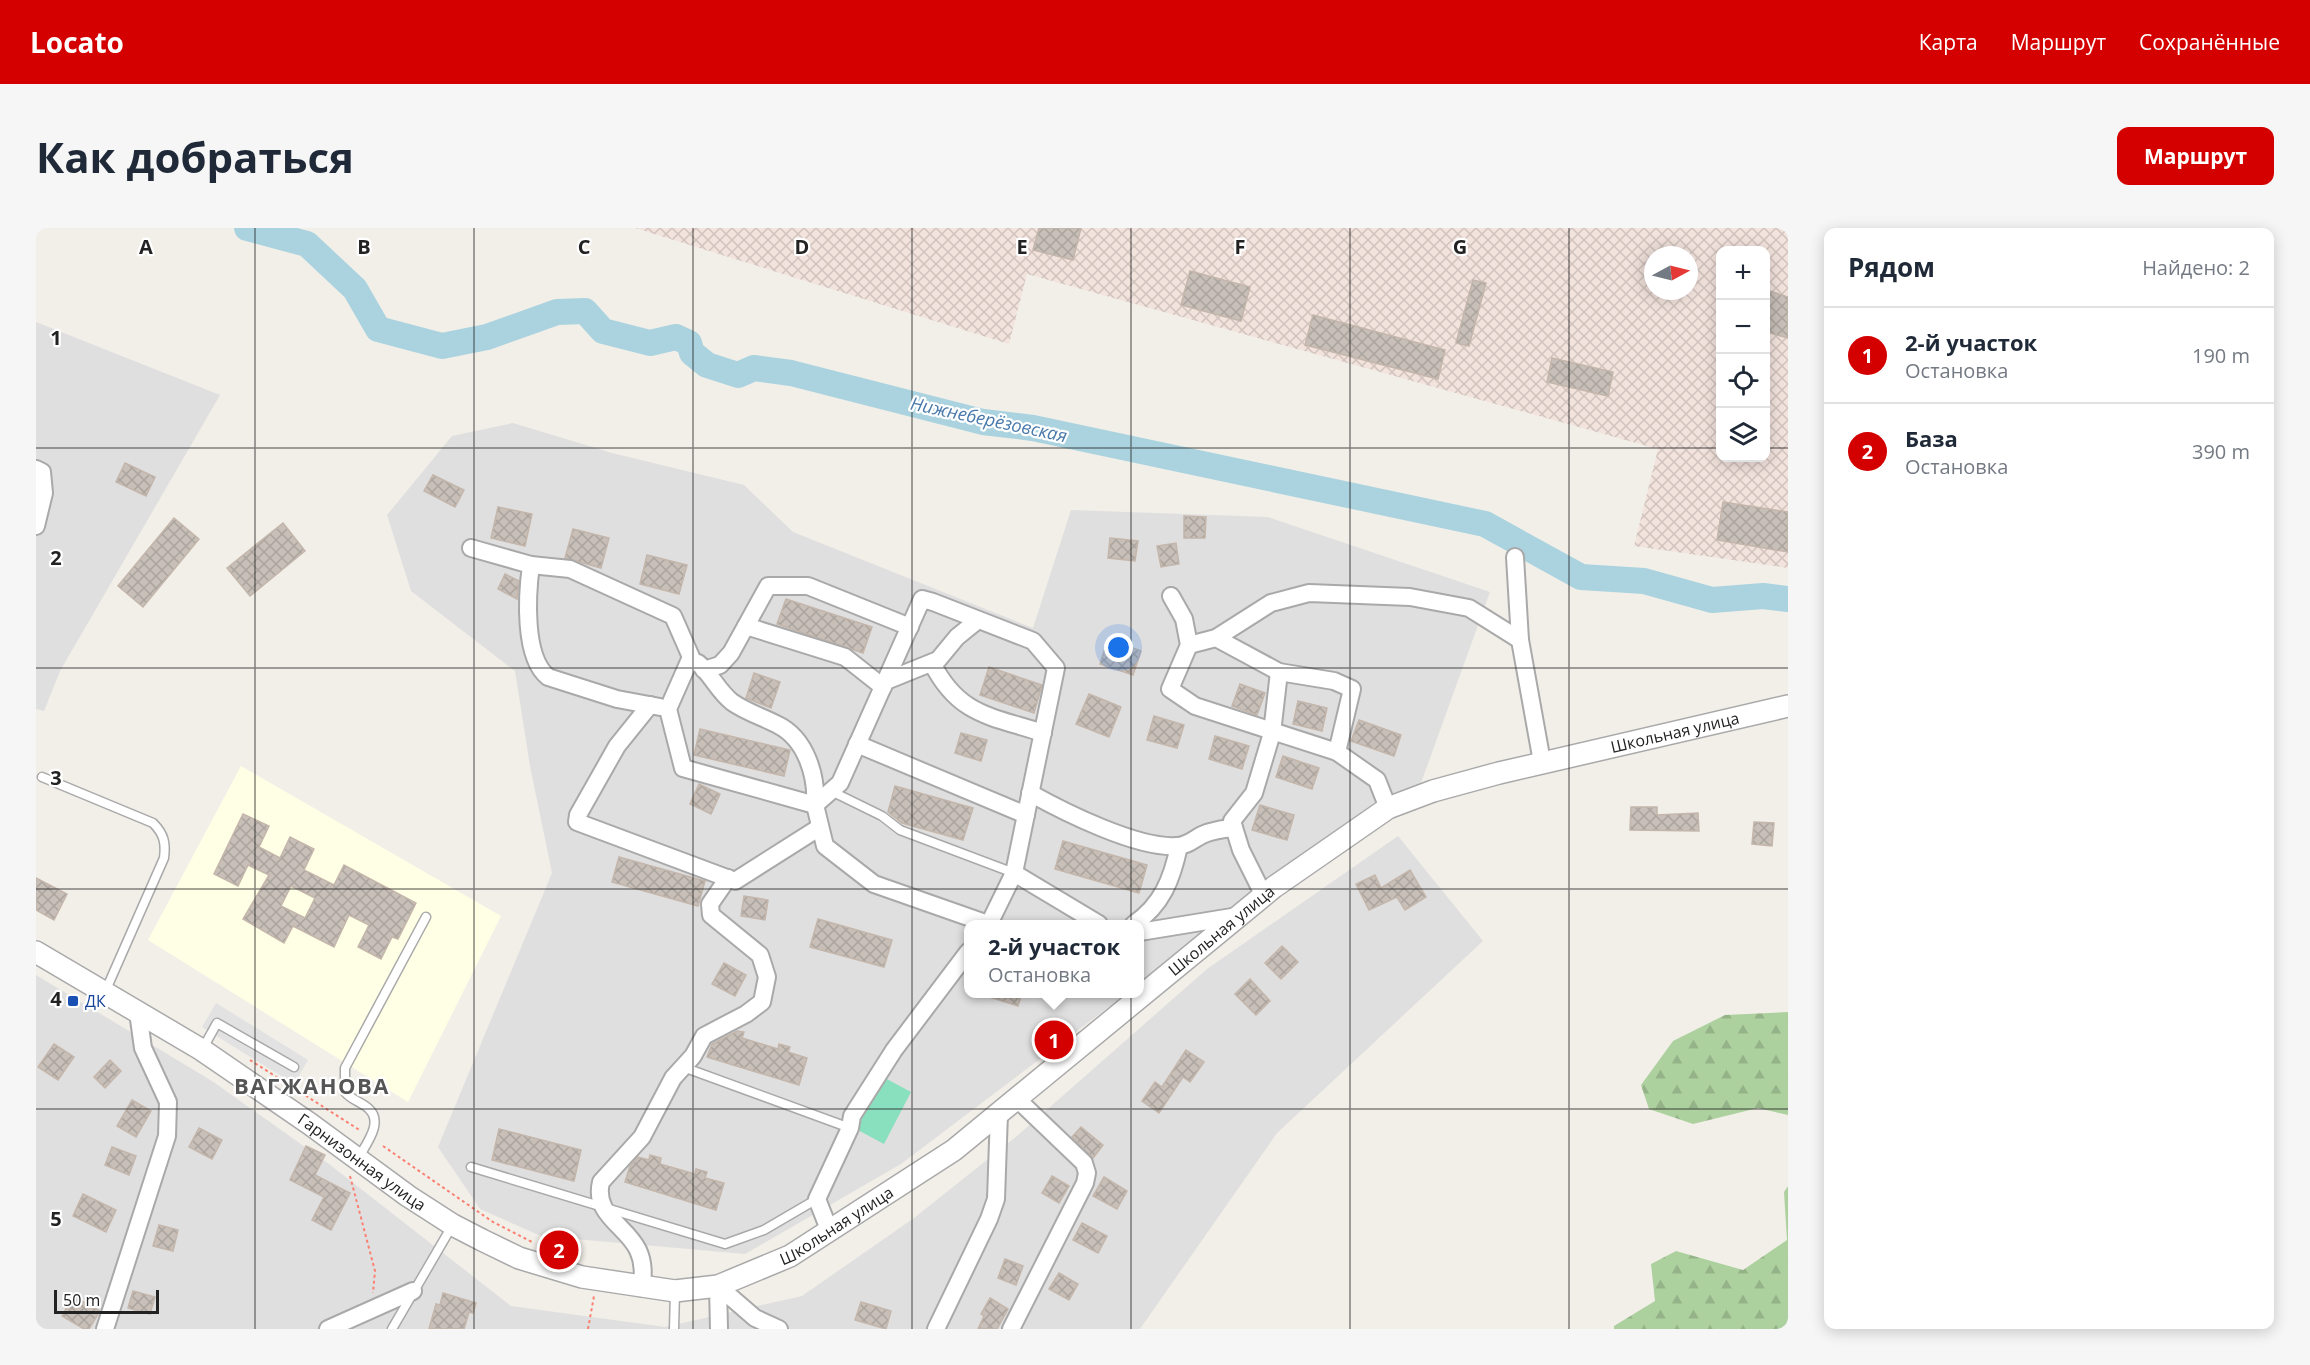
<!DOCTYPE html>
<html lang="ru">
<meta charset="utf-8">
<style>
body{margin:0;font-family:"Open Sans",sans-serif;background:#f6f6f7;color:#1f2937}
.controls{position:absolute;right:18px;top:18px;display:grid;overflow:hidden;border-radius:12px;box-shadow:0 3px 15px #0003}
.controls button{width:54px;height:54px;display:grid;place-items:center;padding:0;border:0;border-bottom:2px solid #e0e1e3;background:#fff;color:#1f2937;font:30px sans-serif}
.compass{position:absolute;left:1608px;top:18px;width:54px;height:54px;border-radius:50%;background:#fff;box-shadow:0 3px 15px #0003;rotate:83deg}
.scale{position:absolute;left:18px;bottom:15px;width:105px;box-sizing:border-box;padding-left:6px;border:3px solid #222;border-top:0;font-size:16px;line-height:21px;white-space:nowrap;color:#222;-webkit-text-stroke:4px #fff;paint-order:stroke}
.you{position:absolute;left:1083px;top:420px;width:21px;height:21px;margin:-15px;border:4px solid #fff;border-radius:50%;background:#1a73e8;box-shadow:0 0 0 9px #1a73e833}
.badge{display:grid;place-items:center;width:39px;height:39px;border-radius:50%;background:#d40000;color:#fff;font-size:20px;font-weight:700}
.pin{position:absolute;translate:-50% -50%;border:3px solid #fff;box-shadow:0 2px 6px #0006}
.popup{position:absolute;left:928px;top:692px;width:180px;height:78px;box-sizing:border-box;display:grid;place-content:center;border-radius:12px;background:#fff;filter:drop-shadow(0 2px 4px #0005);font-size:20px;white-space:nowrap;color:#747a83}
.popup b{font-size:22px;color:#1f2937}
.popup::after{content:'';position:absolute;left:50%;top:100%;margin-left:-12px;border:12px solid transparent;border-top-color:#fff}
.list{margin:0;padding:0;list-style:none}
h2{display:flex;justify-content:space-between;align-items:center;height:78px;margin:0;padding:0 24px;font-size:26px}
h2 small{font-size:20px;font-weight:400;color:#747a83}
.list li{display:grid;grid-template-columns:39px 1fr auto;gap:18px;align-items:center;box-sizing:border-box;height:96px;padding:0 24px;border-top:2px solid #e0e1e3}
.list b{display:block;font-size:22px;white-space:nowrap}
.list p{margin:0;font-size:20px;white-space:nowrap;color:#747a83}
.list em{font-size:20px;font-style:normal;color:#747a83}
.icon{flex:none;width:33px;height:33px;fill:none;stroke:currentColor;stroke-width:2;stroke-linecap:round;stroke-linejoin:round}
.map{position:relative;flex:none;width:1752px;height:1101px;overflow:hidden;border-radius:12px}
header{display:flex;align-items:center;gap:36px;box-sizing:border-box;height:84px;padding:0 30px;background:#d40000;color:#fff}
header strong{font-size:28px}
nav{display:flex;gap:33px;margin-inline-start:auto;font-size:21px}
.intro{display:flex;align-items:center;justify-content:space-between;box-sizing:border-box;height:144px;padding:0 36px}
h1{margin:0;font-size:42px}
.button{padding:15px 27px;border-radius:12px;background:#d40000;color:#fff;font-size:21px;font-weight:700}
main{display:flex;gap:36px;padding:0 36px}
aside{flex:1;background:#fff;border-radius:12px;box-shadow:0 3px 15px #0003}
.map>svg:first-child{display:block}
.residential{fill:#e0dfdf}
.education{fill:#ffffe5}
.military{fill:url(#military-cross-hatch);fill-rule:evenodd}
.forest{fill:url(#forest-firs)}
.pitch{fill:#88e0be}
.parking{fill:#e2e2e2}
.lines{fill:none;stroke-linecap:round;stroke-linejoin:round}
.river{stroke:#aad3df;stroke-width:26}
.building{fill:url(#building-cross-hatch);stroke:#c4b6ab;stroke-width:1.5;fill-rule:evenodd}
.service-casing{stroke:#a9a9a9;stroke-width:11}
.minor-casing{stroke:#a9a9a9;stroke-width:20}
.tertiary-casing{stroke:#a9a9a9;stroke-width:24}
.path{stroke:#fa8072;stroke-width:2;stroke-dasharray:3 3;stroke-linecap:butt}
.service{stroke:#fff;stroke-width:8}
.minor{stroke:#fff;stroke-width:16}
.tertiary{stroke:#fff;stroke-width:21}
.grid{fill:none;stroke:#222;stroke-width:1.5;stroke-opacity:0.55}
.transit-dot{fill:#1a4fb4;stroke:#fff;stroke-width:2}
.labels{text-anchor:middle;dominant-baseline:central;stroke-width:4.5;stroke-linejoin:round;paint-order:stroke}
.street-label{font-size:16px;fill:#222;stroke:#fff}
.transit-label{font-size:16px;fill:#164399;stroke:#fff;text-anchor:start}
.water-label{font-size:18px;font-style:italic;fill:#4a7aab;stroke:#fff}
.district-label{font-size:22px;font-weight:bold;letter-spacing:1.5px;fill:#555;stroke:#fff}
.grid-label{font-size:20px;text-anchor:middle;font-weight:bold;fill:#222;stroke:#fff;stroke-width:4.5;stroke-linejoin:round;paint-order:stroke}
</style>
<header>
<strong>Locato</strong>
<nav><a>Карта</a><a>Маршрут</a><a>Сохранённые</a></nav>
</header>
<div class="intro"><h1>Как добраться</h1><a class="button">Маршрут</a></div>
<main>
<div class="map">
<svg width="1752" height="1101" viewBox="0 0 1752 1101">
<defs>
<pattern id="military-cross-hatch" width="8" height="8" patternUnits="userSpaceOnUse" patternTransform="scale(1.5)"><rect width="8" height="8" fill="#f3e3dd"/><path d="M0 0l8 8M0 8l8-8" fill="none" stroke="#d0c2bd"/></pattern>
<pattern id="forest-firs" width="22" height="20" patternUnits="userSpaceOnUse" patternTransform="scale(1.5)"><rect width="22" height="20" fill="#add19e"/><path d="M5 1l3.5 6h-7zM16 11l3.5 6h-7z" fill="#95b388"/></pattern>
<pattern id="building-cross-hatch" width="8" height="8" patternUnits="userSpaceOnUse" patternTransform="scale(1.5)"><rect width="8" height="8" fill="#c7bfb8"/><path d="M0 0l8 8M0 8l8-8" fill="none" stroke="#aba49e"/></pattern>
</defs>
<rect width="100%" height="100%" fill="#f2efe9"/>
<!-- residential -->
<g class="residential">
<path d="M0,94L184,167L24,443L8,483L0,481Z"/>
<path d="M477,195L576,225L708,257L757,304L997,400L1035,282L1232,289L1454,364L1385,555L1104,755V696H932V766H1090L865,936L709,1026L505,1008L444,981L402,919L516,645L494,538L479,443L375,363L351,287L416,208Z"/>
<path d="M1362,608L1447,713L1241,905L1104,1101H0V747L176,853L293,936L475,1078L629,1099L766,1068L878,990L981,908L1171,741Z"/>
</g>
<!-- education -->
<path class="education" d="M205,538L465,688L372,874L112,712Z"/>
<!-- military -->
<path class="military" d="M599,0H1752V340L1598,318L1622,221L991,46L973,116ZM1684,22H1730V230H1684ZM1617,27H1653V63H1617Z"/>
<!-- forest -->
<g class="forest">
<path d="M1752,784V887L1722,880L1657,896L1613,881L1605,857L1637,813L1689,787Z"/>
<path d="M1752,958V1101H1578V1098L1619,1073L1615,1036L1640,1023L1707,1042L1751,1012L1748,964Z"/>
</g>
<!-- pitch -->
<path class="pitch" d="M847,849L875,864L848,916L820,901Z"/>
<!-- parking -->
<path class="parking" d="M180,775L272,832L258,856L166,799Z"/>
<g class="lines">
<!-- river -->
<path class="river" d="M211,0L271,16L319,61L342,101L406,118L451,109L521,84L549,83L567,103L614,115L640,109L653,115L656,125L671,137L702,147L718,140L755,145L947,194L997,200L1449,296L1545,349L1608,353L1676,372L1727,368L1752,371"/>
</g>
<!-- building -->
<g class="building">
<path d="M1003,0H1045L1037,32L997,22Z"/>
<path d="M1154,43L1214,59L1205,93L1145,77Z"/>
<path d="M1437,52L1450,55L1433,118L1420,115Z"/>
<path d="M1734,63L1752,69V110L1730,104V77Z"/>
<path d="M1277,87L1409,122L1402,151L1269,117Z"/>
<path d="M1516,130L1577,144L1572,168L1511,154Z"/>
<path d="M89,235L119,249L110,268L80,254Z"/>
<path d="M397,247L428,262L419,279L388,263Z"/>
<path d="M1687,274L1752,284V324L1681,312Z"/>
<path d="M462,279L496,286L489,318L455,310Z"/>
<path d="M1148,288L1170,289L1169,310H1148Z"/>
<path d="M138,290L163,311L107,379L82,358Z"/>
<path d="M247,295L269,323L214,368L191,340Z"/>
<path d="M537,301L573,310L565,340L529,330Z"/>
<path d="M1074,310L1102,313L1099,333L1072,330Z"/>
<path d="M1140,315L1143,336L1125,339L1121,318Z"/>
<path d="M611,327L651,337L643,366L604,356Z"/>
<path d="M469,346L483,353L481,371L462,361Z"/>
<path d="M750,371L836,399L827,425L741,396Z"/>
<path d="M1072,411L1105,423L1097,447L1064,436Z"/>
<path d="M953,439L1006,457L998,485L944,467Z"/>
<path d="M718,445L744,454L735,480L710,470Z"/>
<path d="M1204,456L1229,465L1221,487L1196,478Z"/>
<path d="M1053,466L1085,479L1073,509L1040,496Z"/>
<path d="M1262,473L1291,480L1286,503L1257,496Z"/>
<path d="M1118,488L1148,497L1141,520L1111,512Z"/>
<path d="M1323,492L1365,507L1358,528L1315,513Z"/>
<path d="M664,501L754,522L748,548L658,527Z"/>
<path d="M925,505L951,512L945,533L919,525Z"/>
<path d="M1179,508L1213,518L1206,541L1173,531Z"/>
<path d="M1247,528L1283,540L1276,561L1240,549Z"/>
<path d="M663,556L684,566L675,586L654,576Z"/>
<path d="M859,558L937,580L927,612L866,595L852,584Z"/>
<path d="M1224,577L1258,587L1251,612L1216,602Z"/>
<path d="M1595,579H1621V587L1662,585L1663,603L1594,602Z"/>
<path d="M207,586L233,598L223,619L244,630L254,609L278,621L268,642L298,657L308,637L380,675L362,711L356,709L345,731L322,719L333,697L313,687L298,719L257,698L248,715L207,691L233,647L212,637L202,658L178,646ZM255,658L279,670L269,690L245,678Z"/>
<path d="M1718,594L1738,595L1736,618L1716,616Z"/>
<path d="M1027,613L1111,637L1103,665L1019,641Z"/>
<path d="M583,629L669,653L662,678L576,654Z"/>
<path d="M1374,642L1390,669L1369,682L1361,669L1333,682L1320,656L1339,647L1345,660Z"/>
<path d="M0,650L31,666L18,692L0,682Z"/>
<path d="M708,668L732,672L729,692L705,688Z"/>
<path d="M782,691L856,712L848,739L774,719Z"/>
<path d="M1246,718L1262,734L1245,751L1229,735Z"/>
<path d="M688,735L710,747L699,768L676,756Z"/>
<path d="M1214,751L1234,773L1220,787L1199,766Z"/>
<path d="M950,765H986L982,778L950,768Z"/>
<path d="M701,803L708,804L706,810L742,821L743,816L754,819L752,824L771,830L763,857L671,829L676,816Z"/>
<path d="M18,816L38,829L22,852L2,839Z"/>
<path d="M1150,822L1168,834L1154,854L1147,849L1123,885L1106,873L1119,854L1126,859Z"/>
<path d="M74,832L85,843L69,860L58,849Z"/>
<path d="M96,872L115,883L100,909L81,898Z"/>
<path d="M1045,899L1067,917L1057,930L1036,909Z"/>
<path d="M163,900L186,912L176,931L153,919Z"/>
<path d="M463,901L545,922L538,953L456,932Z"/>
<path d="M270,918L289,927L279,947L314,965L295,1002L276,992L288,969L254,952Z"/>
<path d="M76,919L100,928L93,947L69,937Z"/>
<path d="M614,927L625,930L624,936L659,946L660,941L671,944L669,950L688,955L680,982L589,954L594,938L602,929L613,932Z"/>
<path d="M1016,948L1033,958L1023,975L1006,965Z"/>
<path d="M1068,949L1091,963L1081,981L1057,968Z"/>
<path d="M47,966L80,982L70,1004L37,988Z"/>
<path d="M1046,995L1071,1008L1062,1025L1037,1012Z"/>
<path d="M123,997L142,1002L137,1023L117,1018Z"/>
<path d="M969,1031L987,1038L980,1057L962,1050Z"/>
<path d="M1023,1045L1042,1056L1033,1072L1013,1061Z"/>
<path d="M97,1063L119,1069L114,1086L92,1080Z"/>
<path d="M407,1065L440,1075L437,1085L433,1084L428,1101H393L400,1076L404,1077Z"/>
<path d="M37,1068L64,1083L53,1101H48L26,1088Z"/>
<path d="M954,1070L972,1081L961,1101H942L948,1088L945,1086Z"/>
<path d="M825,1074L855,1083L850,1101L819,1092Z"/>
</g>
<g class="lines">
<!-- service casing -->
<g class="service-casing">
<g id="service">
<path d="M6,549L117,595C128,606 130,615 128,630L69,764"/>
<path d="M795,563L846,588L864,602L978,645"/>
<path d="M166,822L181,795L258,839"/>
<path d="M647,839L814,900"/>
<path d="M322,931C329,917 348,895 333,881C326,874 315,872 309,864V840L390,689"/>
<path d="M435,939L689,1016L728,1002L781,971"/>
<path d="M356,1101L416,998"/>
<path d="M638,1101L639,1063"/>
</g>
</g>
<!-- minor casing -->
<g class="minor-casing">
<g id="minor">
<path d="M0,241L6,244L8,265L0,298"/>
<path d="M435,320L495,337L534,341L637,388L655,429L632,481L647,540L779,577L789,618L838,656L952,696"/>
<path d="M1479,329L1484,412L1506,534"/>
<path d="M495,337C491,366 487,429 512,449L581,471L624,479"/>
<path d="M1135,368L1148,391L1153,417L1134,461L1159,478L1301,524L1341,552L1352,580"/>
<path d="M710,398L809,429L847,459"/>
<path d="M1180,410L1235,375L1273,365L1374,369L1433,380L1484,412"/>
<path d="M1153,417L1180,410L1243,444L1298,453L1316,461L1301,524"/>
<path d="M662,435C675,446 682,463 696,474C710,484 727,489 742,497C770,511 781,548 779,577"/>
<path d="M896,435C923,488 955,488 1007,505"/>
<path d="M668,442L684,437L695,425L732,358H772L874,399"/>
<path d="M850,453L902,432L921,409L942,392"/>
<path d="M614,477L581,518L542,587L541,594L699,653L784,599"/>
<path d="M821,516L990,587"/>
<path d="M994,565C1028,584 1102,621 1141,618C1151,618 1158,611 1166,607C1176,602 1187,601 1198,600"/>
<path d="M779,577L804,555L886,371L897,374L997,413L1020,440L978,645"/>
<path d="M1228,668L1205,622L1196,593L1218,565L1236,505L1243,444"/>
<path d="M953,696L978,645L1063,696"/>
<path d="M1098,696C1126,677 1136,651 1143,618"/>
<path d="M1104,704L1202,688"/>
<path d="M794,1004L781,971L814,900L816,888L858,822L932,724"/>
<path d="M682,1058L719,1090L743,1101"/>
<path d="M682,1058L683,1101"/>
<path d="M606,1060C607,1047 608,1035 602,1022C590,997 557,987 565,954L606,909L637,850L657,828L668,808L710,786L726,774L731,749L724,727L675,687L674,676L692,650"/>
<path d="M69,1101L131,908L132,874L107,820L102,784"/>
<path d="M292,1101L377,1063"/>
<path d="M900,1101L953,991L960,971L963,885"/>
<path d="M975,1101L1049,955L1051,945L1048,935L981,871"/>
</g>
</g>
<!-- tertiary casing -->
<g class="tertiary-casing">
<g id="tertiary">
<path id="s1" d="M0,724L166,822L274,896L372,968L417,997L446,1012L483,1030L546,1049L639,1063L682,1058L754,1028L918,922L1238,659L1352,580L1397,563L1463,545L1752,478"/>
</g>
</g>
<!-- path -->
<g class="path">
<path d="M214,832L325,903"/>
<path d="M347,918L457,994L498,1015"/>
<path d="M314,948L339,1043L337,1065"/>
<path d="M552,1101L558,1068"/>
</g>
<!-- service -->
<use href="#service" class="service"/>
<!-- minor -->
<use href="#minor" class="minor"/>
<!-- tertiary -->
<use href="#tertiary" class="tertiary"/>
</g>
<!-- grid -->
<path class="grid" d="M219,0V1101M438,0V1101M657,0V1101M876,0V1101M1095,0V1101M1314,0V1101M1533,0V1101M0,220H1684M1730,220H1752M0,440H1752M0,661H1752M0,881H1752"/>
<!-- markers -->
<rect class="transit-dot" x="31" y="767" width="12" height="12" rx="3"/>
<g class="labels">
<!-- street labels -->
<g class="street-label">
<text stroke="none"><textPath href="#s1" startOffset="1899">Школьная улица</textPath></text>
<text stroke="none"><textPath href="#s1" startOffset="1395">Школьная улица</textPath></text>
<text stroke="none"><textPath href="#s1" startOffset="388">Гарнизонная улица</textPath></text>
<text stroke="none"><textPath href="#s1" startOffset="909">Школьная улица</textPath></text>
</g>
<!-- transit labels -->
<g class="transit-label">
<text x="49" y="773">ДК</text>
</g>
<!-- water labels -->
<g class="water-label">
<text transform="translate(953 191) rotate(12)">Нижнеберёзовская</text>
</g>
<!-- district labels -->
<g class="district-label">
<text x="276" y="857">ВАГЖАНОВА</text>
</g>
</g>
<g class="grid-label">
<text x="110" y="26">A</text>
<text x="328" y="26">B</text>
<text x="548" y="26">C</text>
<text x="766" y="26">D</text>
<text x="986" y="26">E</text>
<text x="1204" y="26">F</text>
<text x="1424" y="26">G</text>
<text x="20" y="117">1</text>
<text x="20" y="337">2</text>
<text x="20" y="557">3</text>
<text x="20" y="778">4</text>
<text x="20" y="998">5</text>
</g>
</svg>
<div class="controls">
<button>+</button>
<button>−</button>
<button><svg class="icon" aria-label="locate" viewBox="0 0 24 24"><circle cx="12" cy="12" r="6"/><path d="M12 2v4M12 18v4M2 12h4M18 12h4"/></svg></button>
<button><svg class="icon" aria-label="layers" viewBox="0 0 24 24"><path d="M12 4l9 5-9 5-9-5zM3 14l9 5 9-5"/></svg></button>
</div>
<svg class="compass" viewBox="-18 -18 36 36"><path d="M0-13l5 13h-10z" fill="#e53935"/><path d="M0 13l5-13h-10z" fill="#747a83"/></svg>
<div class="scale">50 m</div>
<div class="you"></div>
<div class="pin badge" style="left:1018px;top:812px">1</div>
<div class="popup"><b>2-й участок</b>Остановка</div>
<div class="pin badge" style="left:523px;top:1022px">2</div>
</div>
<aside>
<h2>Рядом<small>Найдено: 2</small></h2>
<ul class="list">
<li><span class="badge">1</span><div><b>2-й участок</b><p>Остановка</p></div><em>190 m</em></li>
<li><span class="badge">2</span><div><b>База</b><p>Остановка</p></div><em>390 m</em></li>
</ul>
</aside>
</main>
